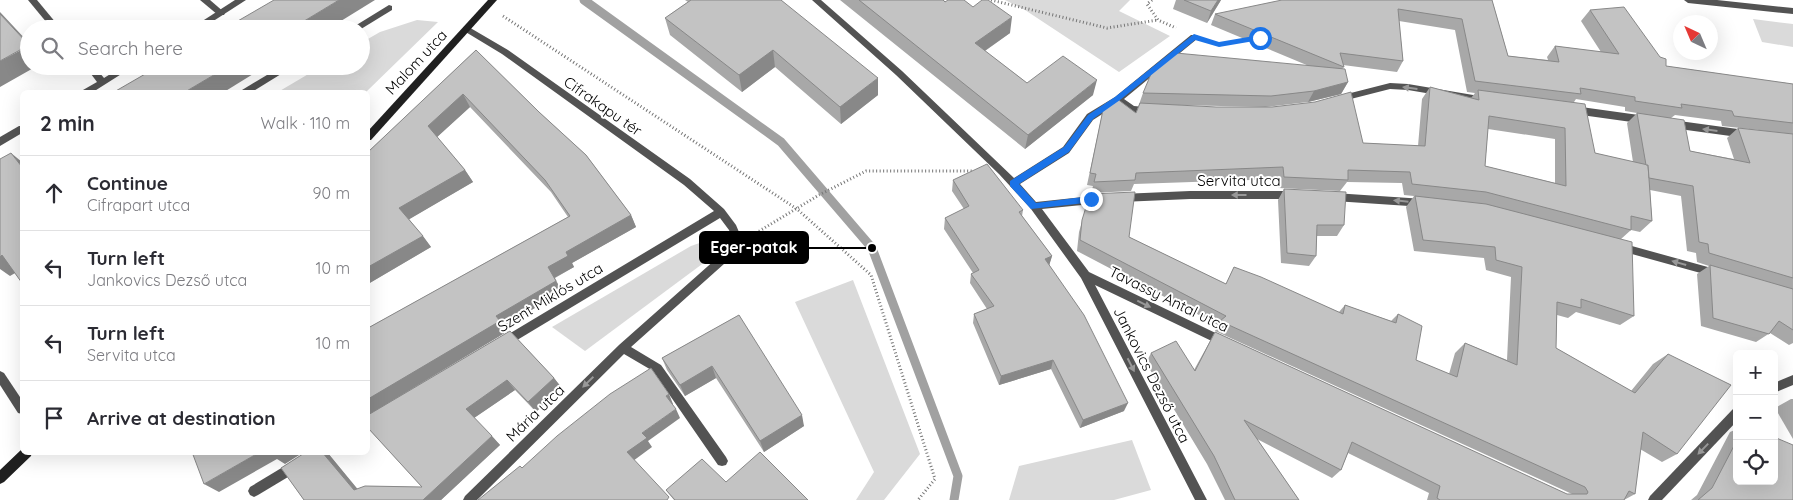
<!DOCTYPE html>
<meta charset="utf-8">
<style>
body{margin:0;font-family:Quicksand,sans-serif;background:#f2f2f3;color:#2b2b33}
.controls{position:absolute;right:15px;bottom:15px;display:grid;overflow:hidden;border-radius:8px;box-shadow:0 5px 20px #0002}
.controls button{width:45px;height:45px;display:grid;place-items:center;padding:0;border:0;border-bottom:1px solid #e1e1e2;background:#fff;color:#2b2b33;font:25px sans-serif}
.compass{position:absolute;left:1673px;top:15px;width:45px;height:45px;border-radius:50%;background:#fff;box-shadow:0 5px 20px #0002;rotate:316deg}
.stop{position:absolute;width:15px;height:15px;margin:-11px;border:4px solid #1a73e8;border-radius:50%;background:#fff}
.stop.end{background:#1a73e8;border-color:#fff;box-shadow:0 1px 5px #0008}
.list{margin:0;padding:0;list-style:none}
h2{display:flex;justify-content:space-between;align-items:center;height:65px;margin:0;padding:0 20px;font-size:21px}
h2 small{font-size:16px;font-weight:400;color:#7c7c81}
.list li{display:grid;grid-template-columns:32px 1fr auto;gap:15px;align-items:center;box-sizing:border-box;height:75px;padding:0 20px;border-top:1px solid #e1e1e2}
.list b{display:block;font-size:19px;white-space:nowrap}
.list p{margin:0;font-size:16px;white-space:nowrap;color:#7c7c81}
.list em{font-size:16px;font-style:normal;color:#7c7c81}
.icon{flex:none;width:28px;height:28px;fill:none;stroke:currentColor;stroke-width:2;stroke-linecap:round;stroke-linejoin:round}
.map{position:relative;flex:none;width:1793px;height:500px;overflow:hidden}
.search{position:absolute;background:#fff;box-shadow:0 5px 20px #0002;left:20px;top:20px;width:350px;height:55px;display:flex;align-items:center;gap:12px;box-sizing:border-box;padding:0 18px;border-radius:28px;color:#7c7c81;font-size:19px}
.panel{position:absolute;background:#fff;box-shadow:0 5px 20px #0002;left:20px;top:90px;width:350px;height:365px;border-radius:8px}
.map>svg:first-child{display:block}
.green{fill:#dadada}
.lines{fill:none;stroke-linecap:round;stroke-linejoin:round}
.stream{stroke:#a1a1a1;stroke-width:9}
.path{stroke:#757575;stroke-width:3;stroke-dasharray:1 2.5;stroke-linecap:butt}
.lane{fill:#535353;fill-rule:evenodd}
.street{fill:#535353;fill-rule:evenodd}
.secondary{fill:#202020;fill-rule:evenodd}
.wall{fill:#a8a8a8;fill-rule:evenodd}
.shaded-wall{fill:#888}
.building{fill:#c3c3c3;stroke:#888;fill-rule:evenodd}
.oneway{fill:#989898}
.route{fill:#1a73e8}
.labels{text-anchor:middle;dominant-baseline:central;stroke-width:4;stroke-linejoin:round;paint-order:stroke}
.street-label{font-size:15px;fill:#000;stroke:#fff}
.leader{fill:none;stroke:#000;stroke-width:2}
.callout-dot{fill:#000;stroke:#fff;stroke-width:2}
.callout{fill:#000;stroke:#000;stroke-width:2}
.callout-label{font-size:16px;text-anchor:middle;font-weight:bold;fill:#fff}
</style>
<div class="map">
<svg width="1793" height="500" viewBox="0 0 1793 500">
<rect width="100%" height="100%" fill="#fff"/>
<!-- green -->
<g class="green">
<path d="M1005,0H1130L1119,11L1170,36L1119,72L1025,10Z"/>
<path d="M1753,19L1793,24V47L1762,42Z"/>
<path d="M417,20L438,22L366,92H278L322,66H361V43L380,32Z"/>
<path d="M711,239L718,242L722,247L713,256L585,351L552,327L691,246Z"/>
<path d="M853,280L920,454L884,500H856L874,472L795,302Z"/>
<path d="M1132,440L1151,490L1114,500H1009L1019,466Z"/>
</g>
<g class="lines">
<!-- stream -->
<path class="stream" d="M584,0L781,142L872,248L958,476L954,500"/>
<!-- path -->
<g class="path">
<path d="M991,0L1107,28L1158,20"/>
<path d="M1152,0L1147,4L1158,20L1176,28"/>
<path d="M503,16L797,209L871,275L935,479L918,500"/>
<path d="M1210,42L1219,45L1250,39"/>
<path d="M756,233L819,195L866,171H974"/>
</g>
<!-- lane -->
<g class="lane">
<path d="M200,0H210L225,13L224,15H218Z"/>
<path d="M389,5L392,6V10L361,29H350Z"/>
<path d="M282,66H294L252,92H241L242,90Z"/>
</g>
<!-- street -->
<g class="street">
<path d="M28,0H37L61,29H52Z"/>
<path d="M235,0H246L201,29H190Z"/>
<path d="M812,0H821L902,71L1014,178L1063,147L1087,114L1115,97L1191,35H1197L1198,37L1197,39L1124,99L1134,106L1154,108L1156,110L1154,112L1132,113L1118,104L1093,120L1069,153L1020,184L1036,202L1102,195L1105,196L1107,199L1105,202L1102,203L1042,209L1089,272L1228,339L1229,342L1228,345L1224,347L1220,345L1095,285L1207,500H1195L1081,278L1031,209L999,174L896,75Z"/>
<path d="M1684,0H1717L1793,8V14L1688,3Z"/>
<path d="M467,26L508,50L690,179L724,209L736,225L744,244L743,247L631,347L661,365L726,457L728,461L726,465L722,466L718,465L653,371L624,354L477,500H463L465,496L619,345L734,243L729,230L720,218L507,346L503,348L499,346L498,343L499,340L714,211L684,185L502,54L464,31L463,29L464,27Z"/>
<path d="M85,66H94L104,78L123,66H134L93,92H82L83,90L97,82Z"/>
<path d="M1390,83L1408,84L1485,97L1490,100L1485,103L1408,90L1390,89L1339,102L1334,99L1339,96Z"/>
<path d="M1574,106L1646,116L1651,120L1646,124L1574,114L1569,110Z"/>
<path d="M1672,120L1745,130L1750,134L1745,138L1672,128L1667,124Z"/>
<path d="M19,126H22V133L0,146V137Z"/>
<path d="M1190,191H1294L1297,192L1299,195L1297,198L1294,199H1190L1121,202L1118,201L1116,198L1118,195L1121,194Z"/>
<path d="M1334,193L1424,199L1427,200L1429,203L1427,206L1424,207L1334,201L1331,200L1329,197L1331,194Z"/>
<path d="M1621,243L1715,269L1719,270L1720,273L1719,276L1715,277L1621,251L1617,250L1616,247L1617,244Z"/>
<path d="M0,371L4,373L22,400V414L18,413L0,385Z"/>
<path d="M1793,375V385L1774,393V383Z"/>
<path d="M1737,408V421L1662,500H1648L1650,496L1733,409Z"/>
<path d="M308,452H324L323,456L258,495L254,497L250,495L248,491L250,487Z"/>
</g>
<!-- secondary -->
<g class="secondary">
<path d="M488,0H497L371,140H368V131Z"/>
<path d="M22,449V452H32L31,456L4,482L0,484V470Z"/>
</g>
</g>
<!-- wall -->
<g class="wall">
<path d="M685,0H781L878,95L841,124L775,67L742,92L670,35L665,18L688,2Z"/>
<path d="M840,0H943L1010,33L985,51L1027,83L1093,95L1025,149Z"/>
<path d="M1176,0H1221L1207,23L1173,9Z"/>
<path d="M1492,0L1508,56L1548,60L1547,57L1555,46L1601,52L1581,21L1590,10L1666,66L1793,84V343L1789,345L1770,333L1756,342L1701,326L1697,274L1709,266L1697,262L1696,253L1687,251L1681,196L1650,190L1652,221L1640,232L1631,230L1621,239L1634,316L1620,325L1576,312L1568,318L1557,315L1556,348L1631,391L1653,364L1668,354L1677,454L1662,462L1640,449L1635,494L1624,500H1427L1429,493L1348,453L1341,470L1332,478L1257,439L1299,500H1225L1207,464L1146,363L1151,353L1194,370L1215,332L1567,494H1572L1215,331L1218,325L1077,251L1079,232L1090,194L1129,237L1226,284L1234,267L1339,312L1345,305L1391,321L1398,314L1416,360L1449,374L1455,353L1465,343L1507,360L1511,277L1486,270L1484,258L1414,251L1406,207L1414,196L1404,195L1402,183L1347,182L1340,191L1278,188L1277,179L1134,184L1131,191L1091,193L1093,186L1087,185L1104,105L1136,113L1143,93L1309,66L1211,25L1215,14ZM1399,21L1455,30L1467,92L1475,93L1471,98L1430,87L1422,99L1418,146L1363,143L1176,105L1266,107L1308,102L1341,94L1348,82L1342,69L1344,67L1343,65L1397,72L1403,61ZM1576,99L1625,107V111L1637,113L1627,123L1633,162L1595,153L1574,102ZM1675,115L1721,121L1722,126L1759,130L1738,128L1727,138L1734,159L1690,151L1671,118ZM1488,129L1555,139V183L1485,166Z"/>
<path d="M476,50L539,112L586,155L631,215L636,227L572,263L574,267L555,278L562,292L504,326L508,331L396,398L510,331L554,378L561,387L536,412L515,390L474,418L500,445L441,500H304L281,468L306,452H327L357,489L365,486L422,487L368,428V328L568,217L551,192L470,107L437,137L465,170L473,182L409,219L431,247L368,284V152Z"/>
<path d="M953,180L1023,210L1022,216L1052,256L1049,265L1124,411L1080,428L1051,369L999,385L973,323L974,314L987,309L970,283L971,274L973,273L944,229L945,218L964,209L952,191Z"/>
<path d="M1284,189L1344,225L1337,236H1317L1316,256L1309,266L1281,263L1278,200Z"/>
<path d="M739,315L804,426L764,452L716,378L685,396L667,370L662,358Z"/>
<path d="M1791,399H1793V439L1775,408Z"/>
<path d="M1737,429V481L1793,500H1691L1697,495L1730,432Z"/>
<path d="M726,482L808,500H674L666,490Z"/>
</g>
<!-- shaded-wall -->
<g class="shaded-wall">
<path d="M339,0H375L328,29H291Z"/>
<path d="M1218,0H1221L1207,23L1211,11Z"/>
<path d="M0,12L29,43V45L0,14Z"/>
<path d="M1012,17L1010,33L973,59L975,43Z"/>
<path d="M29,46V66H37L0,87V61Z"/>
<path d="M773,50L775,67L742,92L739,75Z"/>
<path d="M229,66H266L224,92H185Z"/>
<path d="M878,78V95L841,124L840,107Z"/>
<path d="M1097,80L1093,95L1025,149L1028,135Z"/>
<path d="M1348,82L1341,94L1308,102L1314,91Z"/>
<path d="M463,94L470,107L436,138L428,126Z"/>
<path d="M11,153L22,162V167Z"/>
<path d="M465,170L473,182L408,220L399,208Z"/>
<path d="M631,215L636,227L572,263L574,267L554,278L548,267L566,252Z"/>
<path d="M423,236L431,247L368,284V267Z"/>
<path d="M2,255L22,269L10,276L0,269V257Z"/>
<path d="M1052,256L1049,266L1045,259Z"/>
<path d="M556,281L562,292L504,326L508,331L368,415V399L496,316Z"/>
<path d="M1053,360L1051,369L999,385L1001,376Z"/>
<path d="M712,366L716,378L685,396L680,385Z"/>
<path d="M554,378L561,387L536,412L528,402Z"/>
<path d="M507,380L515,390L474,418L466,409Z"/>
<path d="M669,394L673,404L671,405L666,396Z"/>
<path d="M1128,403L1124,411L1080,428L1083,420Z"/>
<path d="M676,409L680,418L648,441L652,447L633,461L627,452L642,433Z"/>
<path d="M802,415L804,426L764,452L760,441Z"/>
<path d="M492,436L500,445L441,500H423Z"/>
<path d="M260,452H304L285,464L277,459L219,492L204,484Z"/>
<path d="M322,452H327L365,498L354,490Z"/>
</g>
<!-- building -->
<g class="building">
<path d="M274,0H339L291,29H224Z"/>
<path d="M691,0H781L878,78L840,107L773,50L739,75L665,18Z"/>
<path d="M859,0H943L945,2L948,0H964L973,7L982,0H988L1012,17L975,43L1027,83L1063,56L1097,80L1028,135Z"/>
<path d="M1184,0H1218L1211,11Z"/>
<path d="M1282,0H1492L1508,56L1559,62L1555,46L1619,54L1590,10L1624,7L1660,57L1666,59V66L1793,84V123L1734,116L1732,111L1681,104L1682,108L1635,101V97L1580,88L1581,94L1475,81L1462,19L1398,9L1403,61L1340,53L1344,67L1215,14Z"/>
<path d="M0,14L29,45L0,61Z"/>
<path d="M476,50L539,112L586,155L631,215L566,252L568,256L548,267L556,281L496,316L500,321L368,399V328L570,216L545,180L463,94L428,126L465,170L399,208L423,236L368,267V152Z"/>
<path d="M1176,53L1345,69L1348,82L1314,91L1271,96L1143,93L1151,74Z"/>
<path d="M159,66H229L185,92H114Z"/>
<path d="M1430,87L1479,100L1478,90L1585,104L1595,153L1648,165L1652,221L1631,216V230L1486,192L1412,184L1410,172L1348,170V180L1284,177L1283,167L1136,173L1135,180L1094,182L1096,174L1090,173L1104,105L1116,98L1136,113L1140,103L1216,107H1272L1315,102L1351,92L1363,143L1425,146ZM1489,116L1565,128L1566,186L1485,166Z"/>
<path d="M1637,113L1684,120L1690,151L1750,163L1738,128L1793,134V278L1709,253L1708,244L1699,242L1693,186L1649,178L1648,165H1646Z"/>
<path d="M11,153L22,167V283L2,255L0,257V159Z"/>
<path d="M987,164L1023,210L1019,212L1052,256L1045,259L1084,315L1128,403L1083,420L1053,360L1001,376L974,314L994,306L971,274L979,270L945,218L969,206L953,180Z"/>
<path d="M1284,189L1346,192L1344,225H1317L1316,256L1287,253Z"/>
<path d="M1135,192L1129,237L1226,284L1234,267L1261,277L1343,314L1345,305L1396,323L1398,314L1422,326L1416,360L1457,377L1465,343L1517,365L1522,267L1496,260L1495,247L1423,240L1415,196L1486,204L1632,242L1634,316L1581,299V308L1557,302L1556,348L1635,393L1668,354L1731,385L1677,454L1643,432L1635,494L1629,491L1624,500H1440L1437,498L1440,486L1352,442L1341,470L1244,420L1299,500H1235L1214,456L1151,353L1176,341L1195,371L1215,332L1567,494H1587L1588,492L1585,487L1220,321L1226,316L1080,240L1082,220L1090,194Z"/>
<path d="M1710,265L1793,289V330L1779,321L1769,334L1713,318Z"/>
<path d="M739,315L802,415L760,441L712,366L680,385L662,358Z"/>
<path d="M510,331L554,378L528,402L507,380L466,409L492,436L423,500H304L281,468L306,452H322L354,490L365,486L422,487L368,428V415Z"/>
<path d="M651,368L669,394L666,396L676,409L642,433L647,438L627,452L669,497L667,500H478L520,466L522,468L557,436L610,394Z"/>
<path d="M1774,437L1793,445V500H1698L1712,488L1737,440V481H1774Z"/>
<path d="M192,452H260L204,484Z"/>
<path d="M270,452H277L272,455Z"/>
<path d="M760,452L808,500H675L666,490L702,459L726,482Z"/>
</g>
<!-- one-way arrows -->
<defs><path id="oneway-solid" d="M-6-.8H1V-3.2L6.5 0L1 3.2V.8H-6Z" transform="scale(1.25)"/></defs>
<g class="oneway">
<use href="#oneway-solid" transform="translate(1410 88) rotate(-173)"/>
<use href="#oneway-solid" transform="translate(1710 130) rotate(-173)"/>
<use href="#oneway-solid" transform="translate(1239 195) rotate(180)"/>
<use href="#oneway-solid" transform="translate(1401 201) rotate(-174)"/>
<use href="#oneway-solid" transform="translate(1679 263) rotate(-164)"/>
<use href="#oneway-solid" transform="translate(1144 304) rotate(26)"/>
<use href="#oneway-solid" transform="translate(1131 365) rotate(63)"/>
<use href="#oneway-solid" transform="translate(588 382) rotate(136)"/>
<use href="#oneway-solid" transform="translate(1703 449) rotate(134)"/>
</g>
<!-- route -->
<path class="route" d="M1194,34L1219,42L1260,35L1264,38L1260,40L1219,47L1195,40L1120,100L1093,119L1069,152L1019,184L1036,203L1091,196L1094,197V202L1031,209L1010,186V181L1064,147L1088,115L1115,97Z"/>
<g class="labels">
<!-- street labels -->
<g class="street-label">
<text transform="translate(416 62) rotate(-47)">Malom utca</text>
<text transform="translate(603 106) rotate(35)">Cifrakapu tér</text>
<text x="1239" y="180">Servita utca</text>
<text transform="translate(550 297) rotate(-31)">Szent Miklós utca</text>
<text transform="translate(1169 299) rotate(26)">Tavassy Antal utca</text>
<text transform="translate(1152 375) rotate(63)">Jankovics Dezső utca</text>
<text transform="translate(535 413) rotate(-44)">Mária utca</text>
</g>
</g>
<!-- callouts -->
<path class="leader" d="M872 248L808 248"/>
<circle class="callout-dot" cx="872" cy="248" r="5"/>
<rect class="callout" x="700" y="232" width="108" height="31" rx="5"/>
<g class="callout-label">
<text x="754" y="253">Eger-patak</text>
</g>
</svg>
<div class="controls">
<button>+</button>
<button>−</button>
<button><svg class="icon" aria-label="locate" viewBox="0 0 24 24"><circle cx="12" cy="12" r="6"/><path d="M12 2v4M12 18v4M2 12h4M18 12h4"/></svg></button>
</div>
<svg class="compass" viewBox="-18 -18 36 36"><path d="M0-13l5 13h-10z" fill="#e53935"/><path d="M0 13l5-13h-10z" fill="#7c7c81"/></svg>
<div class="stop" style="left:1260px;top:38px"></div>
<div class="stop end" style="left:1091px;top:199px"></div>
<div class="search"><svg class="icon" aria-label="search" viewBox="0 0 24 24"><circle cx="10" cy="10" r="6"/><path d="M15 15l6 6"/></svg>Search here</div>
<section class="panel">
<h2>2 min<small>Walk · 110 m</small></h2>
<ul class="list">
<li><svg class="icon" aria-label="ahead" viewBox="0 0 24 24"><path d="M12 20V5M6 11l6-6 6 6"/></svg><div><b>Continue</b><p>Cifrapart utca</p></div><em>90 m</em></li>
<li><svg class="icon" aria-label="left" viewBox="0 0 24 24"><path d="M17 20v-9H6M10 6l-5 5 5 5"/></svg><div><b>Turn left</b><p>Jankovics Dezső utca</p></div><em>10 m</em></li>
<li><svg class="icon" aria-label="left" viewBox="0 0 24 24"><path d="M17 20v-9H6M10 6l-5 5 5 5"/></svg><div><b>Turn left</b><p>Servita utca</p></div><em>10 m</em></li>
<li><svg class="icon" aria-label="arrive" viewBox="0 0 24 24"><path d="M6 21V4h12l-3 4 3 4H6"/></svg><div><b>Arrive at destination</b></div></li>
</ul>
</section>
</div>
